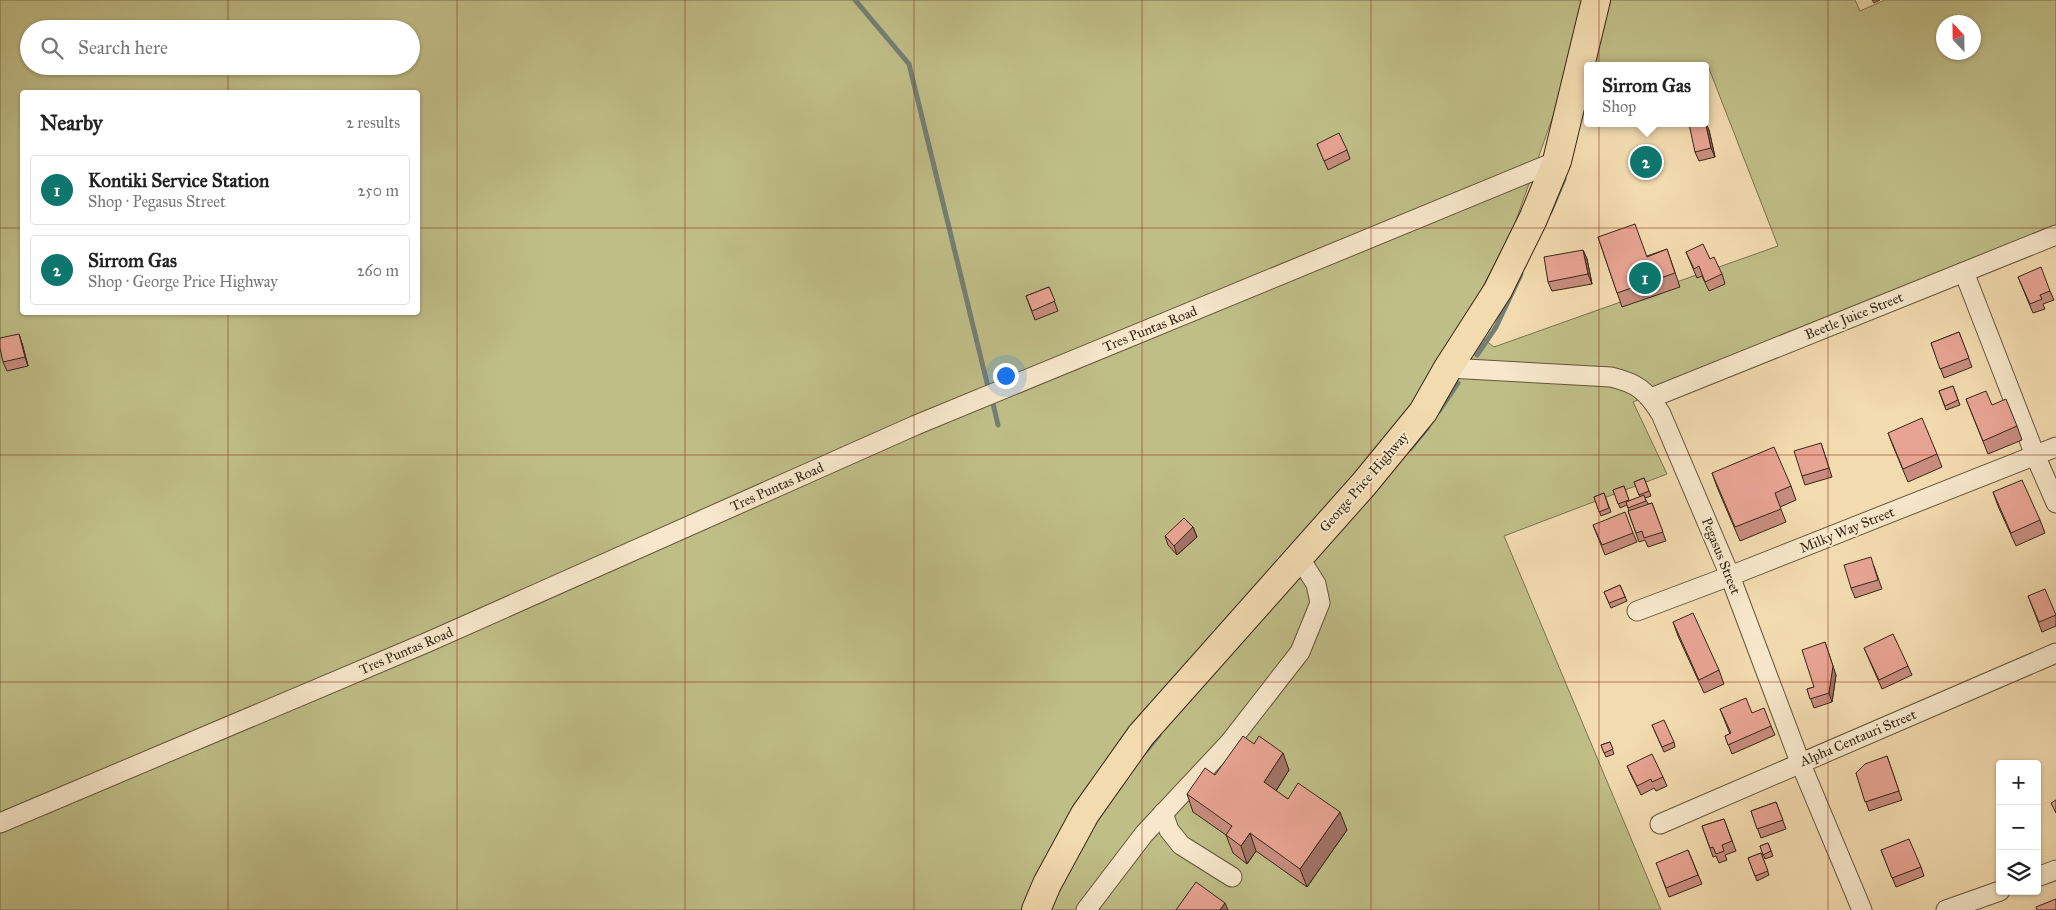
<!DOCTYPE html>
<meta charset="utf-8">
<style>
body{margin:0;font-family:"IM FELL Great Primer",serif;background:#f2f2f2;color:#222}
.controls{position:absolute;right:15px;bottom:15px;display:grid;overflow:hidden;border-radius:5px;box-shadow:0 1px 4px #0004}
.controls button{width:45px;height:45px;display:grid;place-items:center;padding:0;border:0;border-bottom:1px solid #e0e0e0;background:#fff;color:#222;font:25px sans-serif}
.compass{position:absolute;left:1936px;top:15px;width:45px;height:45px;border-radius:50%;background:#fff;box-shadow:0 1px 4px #0004;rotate:338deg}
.you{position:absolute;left:1005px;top:375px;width:18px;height:18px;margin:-12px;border:4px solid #fff;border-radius:50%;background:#1a73e8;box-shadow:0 0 0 8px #1a73e833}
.badge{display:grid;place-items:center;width:32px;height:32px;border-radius:50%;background:#0f766e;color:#fff;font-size:16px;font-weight:700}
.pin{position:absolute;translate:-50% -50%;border:2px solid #fff;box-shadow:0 1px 5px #0006}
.popup{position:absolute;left:1584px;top:62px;width:125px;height:65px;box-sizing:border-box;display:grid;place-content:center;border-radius:5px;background:#fff;filter:drop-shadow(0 1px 4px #0005);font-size:16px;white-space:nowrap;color:#767676}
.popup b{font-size:19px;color:#222}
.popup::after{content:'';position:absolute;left:50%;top:100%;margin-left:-10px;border:10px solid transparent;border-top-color:#fff}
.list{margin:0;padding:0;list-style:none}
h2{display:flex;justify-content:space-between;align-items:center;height:65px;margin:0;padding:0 20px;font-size:21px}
h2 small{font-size:16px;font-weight:400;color:#767676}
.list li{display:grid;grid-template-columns:32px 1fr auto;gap:15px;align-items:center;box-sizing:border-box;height:70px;margin:0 10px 10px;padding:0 10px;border:1px solid #e0e0e0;border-radius:5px}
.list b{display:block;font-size:19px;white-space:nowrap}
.list p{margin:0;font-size:16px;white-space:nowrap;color:#767676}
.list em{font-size:16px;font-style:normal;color:#767676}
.icon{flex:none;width:28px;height:28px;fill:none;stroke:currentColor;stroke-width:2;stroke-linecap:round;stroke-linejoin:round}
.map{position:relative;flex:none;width:2056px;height:910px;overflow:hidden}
.search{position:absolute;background:#fff;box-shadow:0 1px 4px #0004;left:20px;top:20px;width:400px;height:55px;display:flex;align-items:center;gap:12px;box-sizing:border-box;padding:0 18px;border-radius:28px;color:#767676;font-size:19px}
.panel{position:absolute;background:#fff;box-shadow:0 1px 4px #0004;left:20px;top:90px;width:400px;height:225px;border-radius:5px}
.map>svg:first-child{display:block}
.green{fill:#c0be87;stroke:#7b734e;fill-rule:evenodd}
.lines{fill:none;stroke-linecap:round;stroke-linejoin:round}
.stream{stroke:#747f75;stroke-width:5}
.minor-casing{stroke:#65553c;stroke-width:21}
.highway-casing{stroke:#362816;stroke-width:30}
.minor{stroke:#f7e8cb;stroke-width:19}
.highway{stroke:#f2dbaf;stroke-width:28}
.wall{fill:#c88d7e;stroke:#362816}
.shaded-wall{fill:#a27367;stroke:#362816}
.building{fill:#e8a493;stroke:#362816}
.grid{fill:none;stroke:#8f2418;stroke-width:1;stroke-opacity:0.55}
.labels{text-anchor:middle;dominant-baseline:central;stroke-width:4;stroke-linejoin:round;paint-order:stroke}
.street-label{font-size:14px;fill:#362816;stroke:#f7e8cb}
</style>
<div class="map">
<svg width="2056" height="910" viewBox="0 0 2056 910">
<rect width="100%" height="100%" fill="#f2dbaf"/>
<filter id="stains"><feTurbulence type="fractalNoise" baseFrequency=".004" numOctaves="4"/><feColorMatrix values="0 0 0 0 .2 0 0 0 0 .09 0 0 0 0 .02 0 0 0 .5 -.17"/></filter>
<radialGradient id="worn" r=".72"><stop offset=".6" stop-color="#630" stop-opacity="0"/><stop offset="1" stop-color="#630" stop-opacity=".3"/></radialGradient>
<!-- green -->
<path class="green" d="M0,0H1582L1572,50L1553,116L1514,226L1473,306L1412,404L1480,336L1494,347L1778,246L1708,66L1705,68V66H1588L1604,0H1855L1860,11L1885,0H2056V228L1633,402L1667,474L1504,536L1661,910H0ZM1944,22H1974V52H1944ZM29,29H411V66H29ZM22,92H418V312H22Z"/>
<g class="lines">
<!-- stream -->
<g class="stream">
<path d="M855,0L909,64L989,391"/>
<path d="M1550,212L1564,179"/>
<path d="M1477,355L1496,327L1521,274"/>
<path d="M992,399L998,425"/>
<path d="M1439,411L1458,383"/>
<path d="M1410,449L1428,427"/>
<path d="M1145,752L1159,735"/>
</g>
<!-- minor casing -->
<g class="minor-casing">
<g id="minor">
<path d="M1964,272L2035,455L2056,503"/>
<path d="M1448,368L1611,377C1637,383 1647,391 1661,414L1730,576L1800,762L1862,910"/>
<path d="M1651,398L2056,235"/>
<path d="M1637,611L1730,576L2056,447"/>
<path d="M1163,813L1169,830L1181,845L1232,877"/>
<path d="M0,823L428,642L916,425L1557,161"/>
<path d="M1660,824L2056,653"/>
<path d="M2037,877L2056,870"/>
<path d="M1086,910L1144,834L1230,742L1300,652L1320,603L1316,584L1299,557"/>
<path d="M1946,910L2000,891"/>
</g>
</g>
<!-- highway casing -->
<g class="highway-casing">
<path id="highway" d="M1036,910L1047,884L1085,814L1141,735L1364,484L1423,412L1448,368L1498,290L1533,219L1557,161L1596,0"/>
</g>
<!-- minor -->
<use href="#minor" class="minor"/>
<!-- highway -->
<use href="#highway" class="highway"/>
</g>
<!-- wall -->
<g class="wall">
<path d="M1872,0H1880L1874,3Z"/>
<path d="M1709,130L1715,157L1699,161L1695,152Z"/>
<path d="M1317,144L1347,150L1350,159L1328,170Z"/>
<path d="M1598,237L1647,256L1667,249L1680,287L1622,307Z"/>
<path d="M1583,250L1587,259L1592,284L1552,291L1548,282Z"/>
<path d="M1686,252L1710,259L1722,274L1725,284L1709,291L1702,276L1697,278Z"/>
<path d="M2018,277L2050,291L2054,300L2043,304L2045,309L2033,313Z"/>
<path d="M1049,287L1058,311L1035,320L1026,296Z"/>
<path d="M1959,332L1972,367L1944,378L1931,343Z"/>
<path d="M22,343L28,366L7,371L3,362Z"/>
<path d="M1953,386L1960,405L1946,410L1939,391Z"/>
<path d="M1966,399L1992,405L2017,426L2022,440L1988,454Z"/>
<path d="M1888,433L1937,454L1942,467L1908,482L1893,446Z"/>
<path d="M1821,443L1832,477L1805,485L1802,476Z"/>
<path d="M1712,473L1791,486L1796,500L1780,507L1786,522L1740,541L1717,487Z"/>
<path d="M1644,478L1651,496L1645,498L1648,504L1652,503L1666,541L1648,547L1645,540L1639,542L1628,511H1629L1627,505L1620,508L1613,490L1624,486L1629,501L1640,497L1634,482Z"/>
<path d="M1993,492L2040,520L2045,533L2016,546L1998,506Z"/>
<path d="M1604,493L1611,512L1601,516L1594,497Z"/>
<path d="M1593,525L1633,533L1637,542L1605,555Z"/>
<path d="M1193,527L1197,537L1177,555L1168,545L1165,536Z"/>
<path d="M1874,566L1882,589L1855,598L1851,588Z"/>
<path d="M1620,585L1627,601L1611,608L1604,592Z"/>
<path d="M2028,596L2056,615V626L2042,632Z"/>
<path d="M1673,622L1719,670L1724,684L1704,693L1678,636Z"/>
<path d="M1864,648L1908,666L1912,675L1882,689Z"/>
<path d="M1836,675L1832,702L1814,708L1807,689L1814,687Z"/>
<path d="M1720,709L1752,713L1771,726L1775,735L1732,754L1725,736L1730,734Z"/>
<path d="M1652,725L1674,742L1675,747L1664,752Z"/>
<path d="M1610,742L1614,754L1606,757L1601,745Z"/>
<path d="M1887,756L1902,800L1869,811L1856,773Z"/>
<path d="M1627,766L1663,777L1667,786L1656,791L1654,788L1641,795L1631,775Z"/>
<path d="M1289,770L1276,791L1288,799L1347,830L1307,887L1256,851L1247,864L1233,853L1226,835L1193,812L1187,794L1215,775Z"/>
<path d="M1776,802L1786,829L1761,838L1751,811Z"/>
<path d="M1724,819L1736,851L1725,855L1727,860L1719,863L1716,856L1713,857L1702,826Z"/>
<path d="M1768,843L1773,856L1765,859L1760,846Z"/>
<path d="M1688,850L1702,884L1669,897L1660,873Z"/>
<path d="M1881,850L1921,867L1924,876L1896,887Z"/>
<path d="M1761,853L1769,875L1757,881L1748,858Z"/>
</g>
<!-- shaded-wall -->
<g class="shaded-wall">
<path d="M1705,121L1709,130L1715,157L1711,148Z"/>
<path d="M1583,250L1587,259L1592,284L1588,274Z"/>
<path d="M19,334L22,343L28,366L25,357Z"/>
<path d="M1193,527L1197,537L1177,555L1174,546Z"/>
<path d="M1825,642L1836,675L1832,702L1829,693Z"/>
<path d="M1283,753L1289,770L1270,800L1264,782Z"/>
<path d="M1340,812L1347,830L1307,887L1300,869Z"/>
<path d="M1250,833L1256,851L1247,864L1241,846Z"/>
<path d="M1225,903L1228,910H1220Z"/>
</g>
<!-- building -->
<g class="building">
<path d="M1705,121L1711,148L1695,152L1689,124L1695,123H1705Z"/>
<path d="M1339,133L1347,150L1324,161L1317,144Z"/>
<path d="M1635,224L1647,257L1667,249L1675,273L1617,293L1598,237Z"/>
<path d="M1703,244L1710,259L1714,257L1722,274L1705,282L1699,266L1694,269L1686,252Z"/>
<path d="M1583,250L1588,274L1548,282L1544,257Z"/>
<path d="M2041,267L2050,291L2040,295L2042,299L2030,304L2018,277Z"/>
<path d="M1049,287L1055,301L1032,311L1026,296Z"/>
<path d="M1959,332L1969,358L1940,369L1931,343Z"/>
<path d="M19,334L25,357L3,362L0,348V338Z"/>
<path d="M1953,386L1958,400L1945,406L1939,391Z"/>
<path d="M1986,391L1992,405L2006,399L2017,426L1983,441L1966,399Z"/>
<path d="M1922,418L1937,454L1903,469L1888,433Z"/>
<path d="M1821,443L1829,468L1802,476L1794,451Z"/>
<path d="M1774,447L1791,486L1775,493L1781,509L1735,527L1712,473Z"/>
<path d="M1644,478L1649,491L1639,495L1634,482Z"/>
<path d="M2022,480L2040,520L2011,533L1993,492Z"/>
<path d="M1624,486L1629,500L1618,504L1613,490Z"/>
<path d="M1604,493L1609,508L1599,512L1594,497Z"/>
<path d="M1644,495L1646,501L1628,508L1626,502Z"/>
<path d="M1652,503L1663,532L1644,538L1642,531L1636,533L1628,511Z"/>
<path d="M1625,512L1633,533L1602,545L1593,525Z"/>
<path d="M1184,518L1193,527L1174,546L1165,536Z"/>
<path d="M1871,557L1878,580L1851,588L1844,565Z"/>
<path d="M1620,585L1625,597L1609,603L1604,592Z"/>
<path d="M2045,589L2056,615L2039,622L2028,596Z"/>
<path d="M1693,613L1719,670L1699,680L1673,622Z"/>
<path d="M1893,634L1908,666L1879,680L1864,648Z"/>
<path d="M1825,642L1833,666L1829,693L1810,699L1807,689L1814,687L1802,650Z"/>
<path d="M1746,698L1752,713L1764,708L1771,726L1728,745L1725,736L1731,733L1720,709Z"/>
<path d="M1664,720L1674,742L1662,747L1652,725Z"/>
<path d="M1243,736L1254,744L1259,736L1283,753L1264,782L1288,799L1298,783L1340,812L1300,869L1250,833L1241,846L1226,835L1232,826L1187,794L1205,768L1215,775Z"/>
<path d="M1610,742L1613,749L1604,753L1601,745Z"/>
<path d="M1652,754L1663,777L1652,782L1651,779L1637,786L1627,766Z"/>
<path d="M1887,756L1899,791L1865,802L1856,773L1865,764Z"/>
<path d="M2056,800V813L2051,803Z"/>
<path d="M1776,802L1783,820L1757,829L1751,811Z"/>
<path d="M1724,819L1732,841L1722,845L1724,851L1716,854L1713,847L1710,848L1702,826Z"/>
<path d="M1909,839L1921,867L1892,878L1881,850Z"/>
<path d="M1768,843L1771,851L1763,855L1760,846Z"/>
<path d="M1688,850L1698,875L1666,888L1656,863Z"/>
<path d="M1761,853L1768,871L1755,876L1748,858Z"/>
<path d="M1196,882L1225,903L1220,910H1176Z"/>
<path d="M2056,899V910H2037L2036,907Z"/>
</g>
<!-- grid -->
<path class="grid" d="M228,0V29M457,0V910M685,0V910M914,0V910M1142,0V910M1371,0V910M1599,0V910M1828,0V910M228,66V92M0,228H22M418,228H2056M228,312V910M0,455H2056M0,682H2056"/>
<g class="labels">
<!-- street labels -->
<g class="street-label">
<text transform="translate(1854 316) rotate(-22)">Beetle Juice Street</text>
<text transform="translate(1150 329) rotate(-22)">Tres Puntas Road</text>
<text transform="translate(1364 482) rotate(-49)">George Price Highway</text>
<text transform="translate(777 487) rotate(-24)">Tres Puntas Road</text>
<text transform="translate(1847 530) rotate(-22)">Milky Way Street</text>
<text transform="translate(1721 556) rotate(68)">Pegasus Street</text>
<text transform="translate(406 651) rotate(-23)">Tres Puntas Road</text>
<text transform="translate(1858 738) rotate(-23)">Alpha Centauri Street</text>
</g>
</g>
<rect width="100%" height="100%" filter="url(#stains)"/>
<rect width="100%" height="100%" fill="url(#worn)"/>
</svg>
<div class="controls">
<button>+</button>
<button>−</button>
<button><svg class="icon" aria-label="layers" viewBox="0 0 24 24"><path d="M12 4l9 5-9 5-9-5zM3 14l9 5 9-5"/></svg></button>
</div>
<svg class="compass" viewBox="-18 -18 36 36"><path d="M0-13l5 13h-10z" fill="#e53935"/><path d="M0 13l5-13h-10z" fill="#767676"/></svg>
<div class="you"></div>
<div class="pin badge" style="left:1645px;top:278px">1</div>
<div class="pin badge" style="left:1646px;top:162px">2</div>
<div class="popup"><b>Sirrom Gas</b>Shop</div>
<div class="search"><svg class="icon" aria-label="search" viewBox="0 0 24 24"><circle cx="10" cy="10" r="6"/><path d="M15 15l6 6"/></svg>Search here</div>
<section class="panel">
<h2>Nearby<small>2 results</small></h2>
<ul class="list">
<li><span class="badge">1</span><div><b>Kontiki Service Station</b><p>Shop · Pegasus Street</p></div><em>250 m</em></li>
<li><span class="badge">2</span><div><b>Sirrom Gas</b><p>Shop · George Price Highway</p></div><em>260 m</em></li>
</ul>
</section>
</div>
